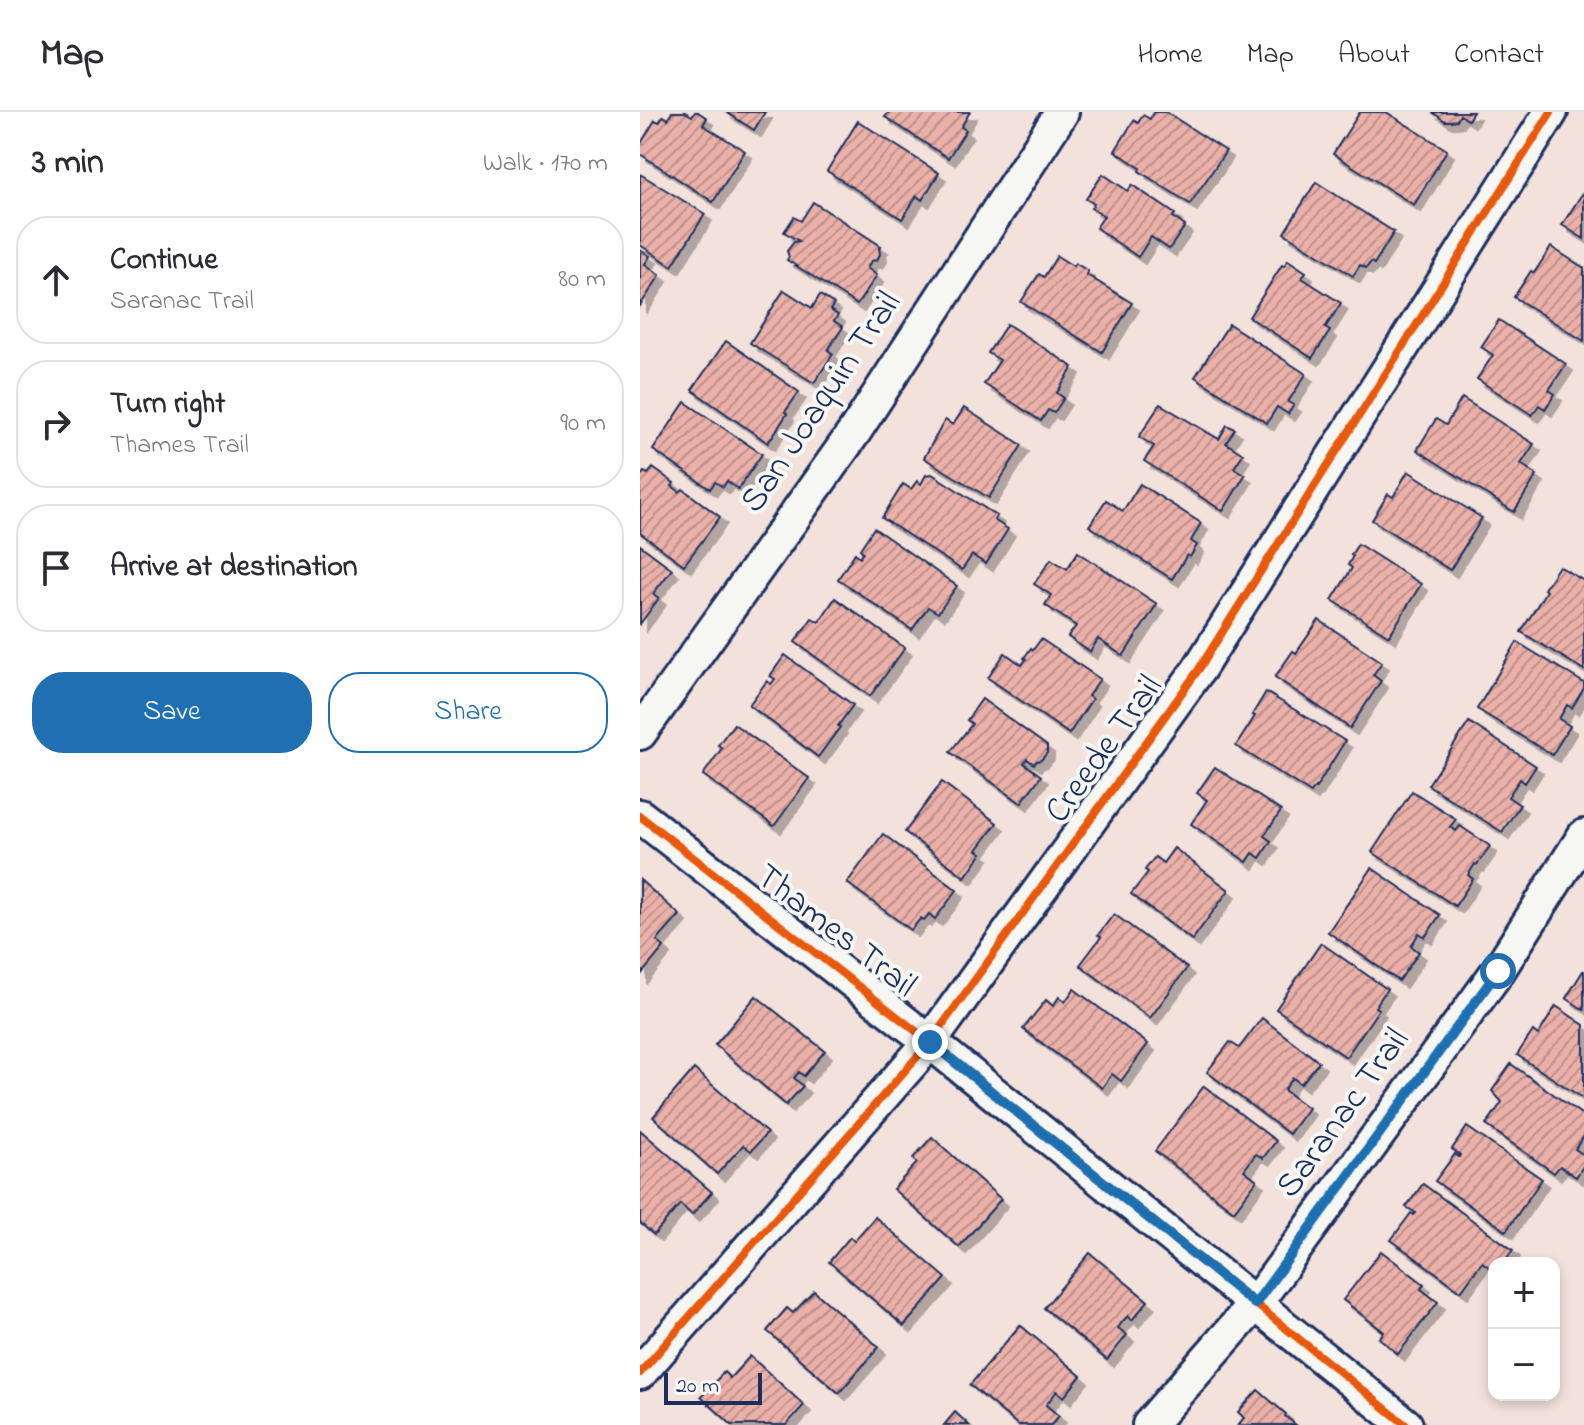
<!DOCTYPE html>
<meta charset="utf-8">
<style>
body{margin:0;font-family:"Indie Flower",sans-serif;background:#f7f7f7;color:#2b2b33}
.controls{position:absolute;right:24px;bottom:24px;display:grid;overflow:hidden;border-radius:16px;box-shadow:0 4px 12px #0003}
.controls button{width:72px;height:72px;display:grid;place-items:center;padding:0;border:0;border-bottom:2px solid #e1e1e2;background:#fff;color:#2b2b33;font:40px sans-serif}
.scale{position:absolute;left:24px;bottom:20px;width:98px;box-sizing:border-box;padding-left:8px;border:4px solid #1b2f5e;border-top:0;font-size:22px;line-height:28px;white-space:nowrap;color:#1b2f5e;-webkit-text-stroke:6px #f6f6f2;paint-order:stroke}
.stop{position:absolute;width:24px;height:24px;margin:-18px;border:6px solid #1f6fb2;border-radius:50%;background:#fff}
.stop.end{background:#1f6fb2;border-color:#fff;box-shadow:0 2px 8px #0008}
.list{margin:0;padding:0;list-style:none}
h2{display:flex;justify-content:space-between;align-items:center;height:104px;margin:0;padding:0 32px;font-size:34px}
h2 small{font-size:26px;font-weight:400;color:#7c7c81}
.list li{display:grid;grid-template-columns:52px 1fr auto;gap:24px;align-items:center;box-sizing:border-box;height:128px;margin:0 16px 16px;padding:0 16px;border:2px solid #e1e1e2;border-radius:32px}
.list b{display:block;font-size:30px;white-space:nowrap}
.list p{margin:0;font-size:26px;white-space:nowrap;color:#7c7c81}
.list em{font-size:26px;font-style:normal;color:#7c7c81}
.actions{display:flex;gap:16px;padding:24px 32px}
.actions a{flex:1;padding:18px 0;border:2px solid #1f6fb2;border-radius:32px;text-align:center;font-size:28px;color:#1f6fb2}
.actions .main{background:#1f6fb2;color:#fff}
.icon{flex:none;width:44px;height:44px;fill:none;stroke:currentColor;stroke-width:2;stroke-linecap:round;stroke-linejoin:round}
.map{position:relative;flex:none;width:944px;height:1313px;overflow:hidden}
header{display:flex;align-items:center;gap:48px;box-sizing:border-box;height:112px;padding:0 40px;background:#fff;border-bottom:2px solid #e1e1e2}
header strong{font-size:38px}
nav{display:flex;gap:44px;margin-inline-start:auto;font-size:28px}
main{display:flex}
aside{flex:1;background:#fff}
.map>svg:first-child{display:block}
.building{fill:url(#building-hatch);stroke:#1b2f5e;stroke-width:2;filter:url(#shadow)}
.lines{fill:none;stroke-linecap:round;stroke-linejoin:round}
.minor-casing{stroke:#1b2f5e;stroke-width:38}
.minor{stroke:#f6f6f2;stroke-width:32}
.cycleway-casing{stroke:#f6f6f2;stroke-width:13}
.cycleway{stroke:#e8590c;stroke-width:8}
.route{stroke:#1f6fb2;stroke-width:10}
.labels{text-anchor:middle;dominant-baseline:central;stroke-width:8;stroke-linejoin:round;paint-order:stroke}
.street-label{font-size:36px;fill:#1b2f5e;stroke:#f6f6f2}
</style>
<header>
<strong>Map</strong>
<nav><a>Home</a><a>Map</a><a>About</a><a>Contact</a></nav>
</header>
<main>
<aside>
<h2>3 min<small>Walk · 170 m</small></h2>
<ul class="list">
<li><svg class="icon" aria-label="ahead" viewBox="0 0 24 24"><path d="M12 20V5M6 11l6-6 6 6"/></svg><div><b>Continue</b><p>Saranac Trail</p></div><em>80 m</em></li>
<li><svg class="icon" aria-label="right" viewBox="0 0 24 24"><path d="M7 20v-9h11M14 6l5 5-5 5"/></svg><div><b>Turn right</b><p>Thames Trail</p></div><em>90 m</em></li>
<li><svg class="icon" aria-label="arrive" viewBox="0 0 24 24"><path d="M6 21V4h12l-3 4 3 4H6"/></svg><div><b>Arrive at destination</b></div></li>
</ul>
<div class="actions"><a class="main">Save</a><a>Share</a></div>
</aside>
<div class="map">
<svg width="944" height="1313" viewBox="0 0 944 1313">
<defs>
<pattern id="building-hatch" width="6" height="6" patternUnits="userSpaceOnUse" patternTransform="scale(2)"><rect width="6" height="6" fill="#ebb1a9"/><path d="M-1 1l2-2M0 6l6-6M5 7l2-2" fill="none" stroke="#be908d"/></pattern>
<filter id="shadow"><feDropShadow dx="7" dy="7" stdDeviation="0" flood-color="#0004"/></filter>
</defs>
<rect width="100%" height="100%" fill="#f3e1dc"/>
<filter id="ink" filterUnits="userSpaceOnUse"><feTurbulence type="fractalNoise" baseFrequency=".0125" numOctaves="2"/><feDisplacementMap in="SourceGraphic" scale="16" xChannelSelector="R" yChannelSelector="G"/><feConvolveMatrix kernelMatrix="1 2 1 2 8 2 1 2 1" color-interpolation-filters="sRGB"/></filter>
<g filter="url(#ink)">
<!-- building -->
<g class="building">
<path d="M32,0H45L52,4L55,0H58L67,6L63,13L105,39L73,90L0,42V33L15,8L19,10L23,4L28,7Z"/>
<path d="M86,0H125L114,18Z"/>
<path d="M249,0H330L321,15L326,18L308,46L245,5Z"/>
<path d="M514,0H526L586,39L550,92L499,59L500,56L475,39L494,8L498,11L503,3L510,7Z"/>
<path d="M720,0H746L807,38L774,93L693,42Z"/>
<path d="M792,0H833L828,8L820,3L817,8L811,9H805Z"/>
<path d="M218,9L299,61L282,88L277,84L262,107L187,59Z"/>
<path d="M0,62L65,102L32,154L0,133Z"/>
<path d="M463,62L488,79L492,73L535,102L533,105L545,114L529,137L511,125L498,145L456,116L464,104L451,96L454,92L446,87Z"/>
<path d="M676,70L754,120L734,152L731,150L726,156L720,153L713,164L644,121Z"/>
<path d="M942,82L944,83V127L922,113Z"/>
<path d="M173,90L241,134L239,136L240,142L237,148L231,149L227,156L237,163L217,193L147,148L149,145L147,139L154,130L159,129L144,120L154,105L161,109Z"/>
<path d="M911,135L944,156V229L874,185L891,159L894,161Z"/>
<path d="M0,138L10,144L5,152L20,163L0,194Z"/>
<path d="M417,144L433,154L435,151L448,159L447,163L492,191L462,240L381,190L399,162L404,165Z"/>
<path d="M648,148L666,160L662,166L701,191L685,216L690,219L672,246L609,205L642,153L644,154Z"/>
<path d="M144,178L172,196L180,183L194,192L190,198L198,203L194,209L203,215L188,238L193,242L174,271L110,231Z"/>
<path d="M859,208L926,252L909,278L915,282L905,297L899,293L892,303L837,267L853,243L841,235Z"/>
<path d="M367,212L433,255L417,281L424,286L414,301L408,298L401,309L344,272L360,248L348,241Z"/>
<path d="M589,212L666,262L648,290L654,293L648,302L637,295L627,311L555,265Z"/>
<path d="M86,229L159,280L145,300L147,302L128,331L52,278Z"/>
<path d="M822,286L894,332L881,352L897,363L874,400L777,338L796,307L806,313Z"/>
<path d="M45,290L122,342L98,377L87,369L83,375L75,370L70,377L13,338Z"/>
<path d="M520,292L579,327L587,313L595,317L586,331L603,342L594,356L605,363L583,399L504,349L514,334L499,325Z"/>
<path d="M324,296L382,333L349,386L284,346L305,308L313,313Z"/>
<path d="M13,356L34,371L32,374L40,380L43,377L80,405L44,453L0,421V365L4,360L8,362Z"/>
<path d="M768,359L842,406L810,458L732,408L748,382L753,385Z"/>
<path d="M292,362L357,404L354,408L368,417L346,452L332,443L322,458L242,406L263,372L271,377L277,369L281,372L286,363Z"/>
<path d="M500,372L561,411L551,429L557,433L550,445L547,443L532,467L449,414L466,388L483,399Z"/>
<path d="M234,416L317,474L298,501L288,495L272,518L198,467L215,441L220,445L223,440L220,437Z"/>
<path d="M718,432L781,472L749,524L692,488L712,456L708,453L713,444L711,443Z"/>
<path d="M0,433L32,457L13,482L19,486L0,512Z"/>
<path d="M438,440L517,492L483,544L458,527L450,540L428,525L436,514L405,493L411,483L394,472L411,447L427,457Z"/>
<path d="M919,454L944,469V558L881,520L906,479L904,477Z"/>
<path d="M195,486L265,536L230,584L155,530L172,506L179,510Z"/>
<path d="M679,508L742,550L733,563L741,569L710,616L635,565L653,539L656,541Z"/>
<path d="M401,527L460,567L448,584L452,587L429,622L348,566L365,541L382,553L386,547L384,546L391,536L393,538Z"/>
<path d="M877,530L944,571V576L932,596L927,593L919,607L930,614L912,643L837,597Z"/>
<path d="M145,543L213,593L198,614L200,615L178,645L109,593L127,569L131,572L135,567L130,564Z"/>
<path d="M626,580L705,629L676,676L675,675L671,681L596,634L615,604L612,603Z"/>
<path d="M342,587L407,634V641L401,648L397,649L394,652L387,647L384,651L401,664L381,691L310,640L332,612L327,608Z"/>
<path d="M829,610L896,654L885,671L880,667L868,685L880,693L862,720L788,673Z"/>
<path d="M94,612L169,666L134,714L63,663L82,636L78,633Z"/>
<path d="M575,655L641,699L624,724L631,729L620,746L613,741L607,750L551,712L567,688L557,681Z"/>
<path d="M302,670L357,711L337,738L342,741L325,765L265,720Z"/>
<path d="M772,679L816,707L810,715L816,719L820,714L850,734L837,753L835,752L828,763L833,767L815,794L732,740Z"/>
<path d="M243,722L317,778L295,807L289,802L284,808L281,806L271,818L207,771Z"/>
<path d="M534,736L589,778L552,828L491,782L508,760L505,758L515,745L523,751Z"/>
<path d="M732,756L800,803L785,825L779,821L771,834L779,840L759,869L688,820Z"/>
<path d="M0,768L40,803L17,829L24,835L0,864Z"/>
<path d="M474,802L547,856L510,906L440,853L461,825L458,823Z"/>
<path d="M681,831L747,877L735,895L739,897L706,945L636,897Z"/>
<path d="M943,859H944V898L926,886Z"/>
<path d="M434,877L508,932L481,969L472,962L462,976L383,917L406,888L413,894L419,885L425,890Z"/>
<path d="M116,884L185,939L164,964L159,960L154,966L163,974L146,993L75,933Z"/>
<path d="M916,894L944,913V987L877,943L893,919L898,923Z"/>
<path d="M622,906L679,950L661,972L653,966L644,978L668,996L649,1022L567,960L590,930L599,936Z"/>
<path d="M871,952L944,1004V1024L935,1037L944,1043V1053L936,1065L920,1054L914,1061L846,1013L862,990L852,979Z"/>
<path d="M54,957L127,1021L111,1039L103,1033L77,1062L13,1005Z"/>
<path d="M564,974L636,1029L623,1046L616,1042L604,1058L617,1068L594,1099L515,1039Z"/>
<path d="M827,1015L902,1067L866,1119L795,1069L815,1042L819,1045L820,1043L812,1037Z"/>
<path d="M0,1018L72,1080L52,1103L40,1092L14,1123L0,1111Z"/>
<path d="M292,1025L361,1087L319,1135L253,1077L277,1051L273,1046Z"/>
<path d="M783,1072L873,1138L863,1151H854V1159L842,1150L821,1179L751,1128L771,1101L774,1103L776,1101L766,1095Z"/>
<path d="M235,1105L306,1166L264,1214L189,1150L210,1125L214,1129Z"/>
<path d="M741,1139L784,1172L781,1177L798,1190L758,1242L739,1226L744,1220L703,1188Z"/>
<path d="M450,1141L508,1189L492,1208L488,1204L483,1209L478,1216L487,1223L467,1248L404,1196Z"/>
<path d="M174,1179L239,1235L199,1281L127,1219L147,1196L153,1201Z"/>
<path d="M380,1213L441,1264L424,1285L417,1279L406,1293L419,1304L411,1313H378L330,1273Z"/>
<path d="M110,1244L164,1293L146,1313H92L61,1285L84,1260L90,1266Z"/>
<path d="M618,1278L646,1302L645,1304L656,1313H598L604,1306L598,1300Z"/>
<path d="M315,1300L329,1313H304Z"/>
</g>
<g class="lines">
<!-- minor casing -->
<g class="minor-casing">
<g id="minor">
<path d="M0,621L215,319L422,0"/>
<path d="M0,704L290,930L766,1313"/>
<path d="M0,1261L290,930L559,557L911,0"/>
<path d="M509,1313L615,1192L858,859L944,724"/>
</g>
</g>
<!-- minor -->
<use href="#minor" class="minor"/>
<!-- cycleway casing -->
<g class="cycleway-casing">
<g id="cycleway">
<path d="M0,704L290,930L766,1313"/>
<path d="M0,1261L290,930L559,557L911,0"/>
</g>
</g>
<!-- cycleway -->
<use href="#cycleway" class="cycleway"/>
</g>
</g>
<g class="lines" filter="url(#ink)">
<!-- route -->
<path class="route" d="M290,930L615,1192L858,859"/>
</g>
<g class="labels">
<!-- street labels -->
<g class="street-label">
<text transform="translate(182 291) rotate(-56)">San Joaquin Trail</text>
<text transform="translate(465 638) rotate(-54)">Creede Trail</text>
<text transform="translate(195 820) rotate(38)">Thames Trail</text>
<text transform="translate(704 1002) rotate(-54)">Saranac Trail</text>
</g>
</g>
</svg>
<div class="controls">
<button>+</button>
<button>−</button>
</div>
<div class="scale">20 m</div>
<div class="stop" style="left:858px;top:859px"></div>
<div class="stop end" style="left:290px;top:930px"></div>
</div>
</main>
